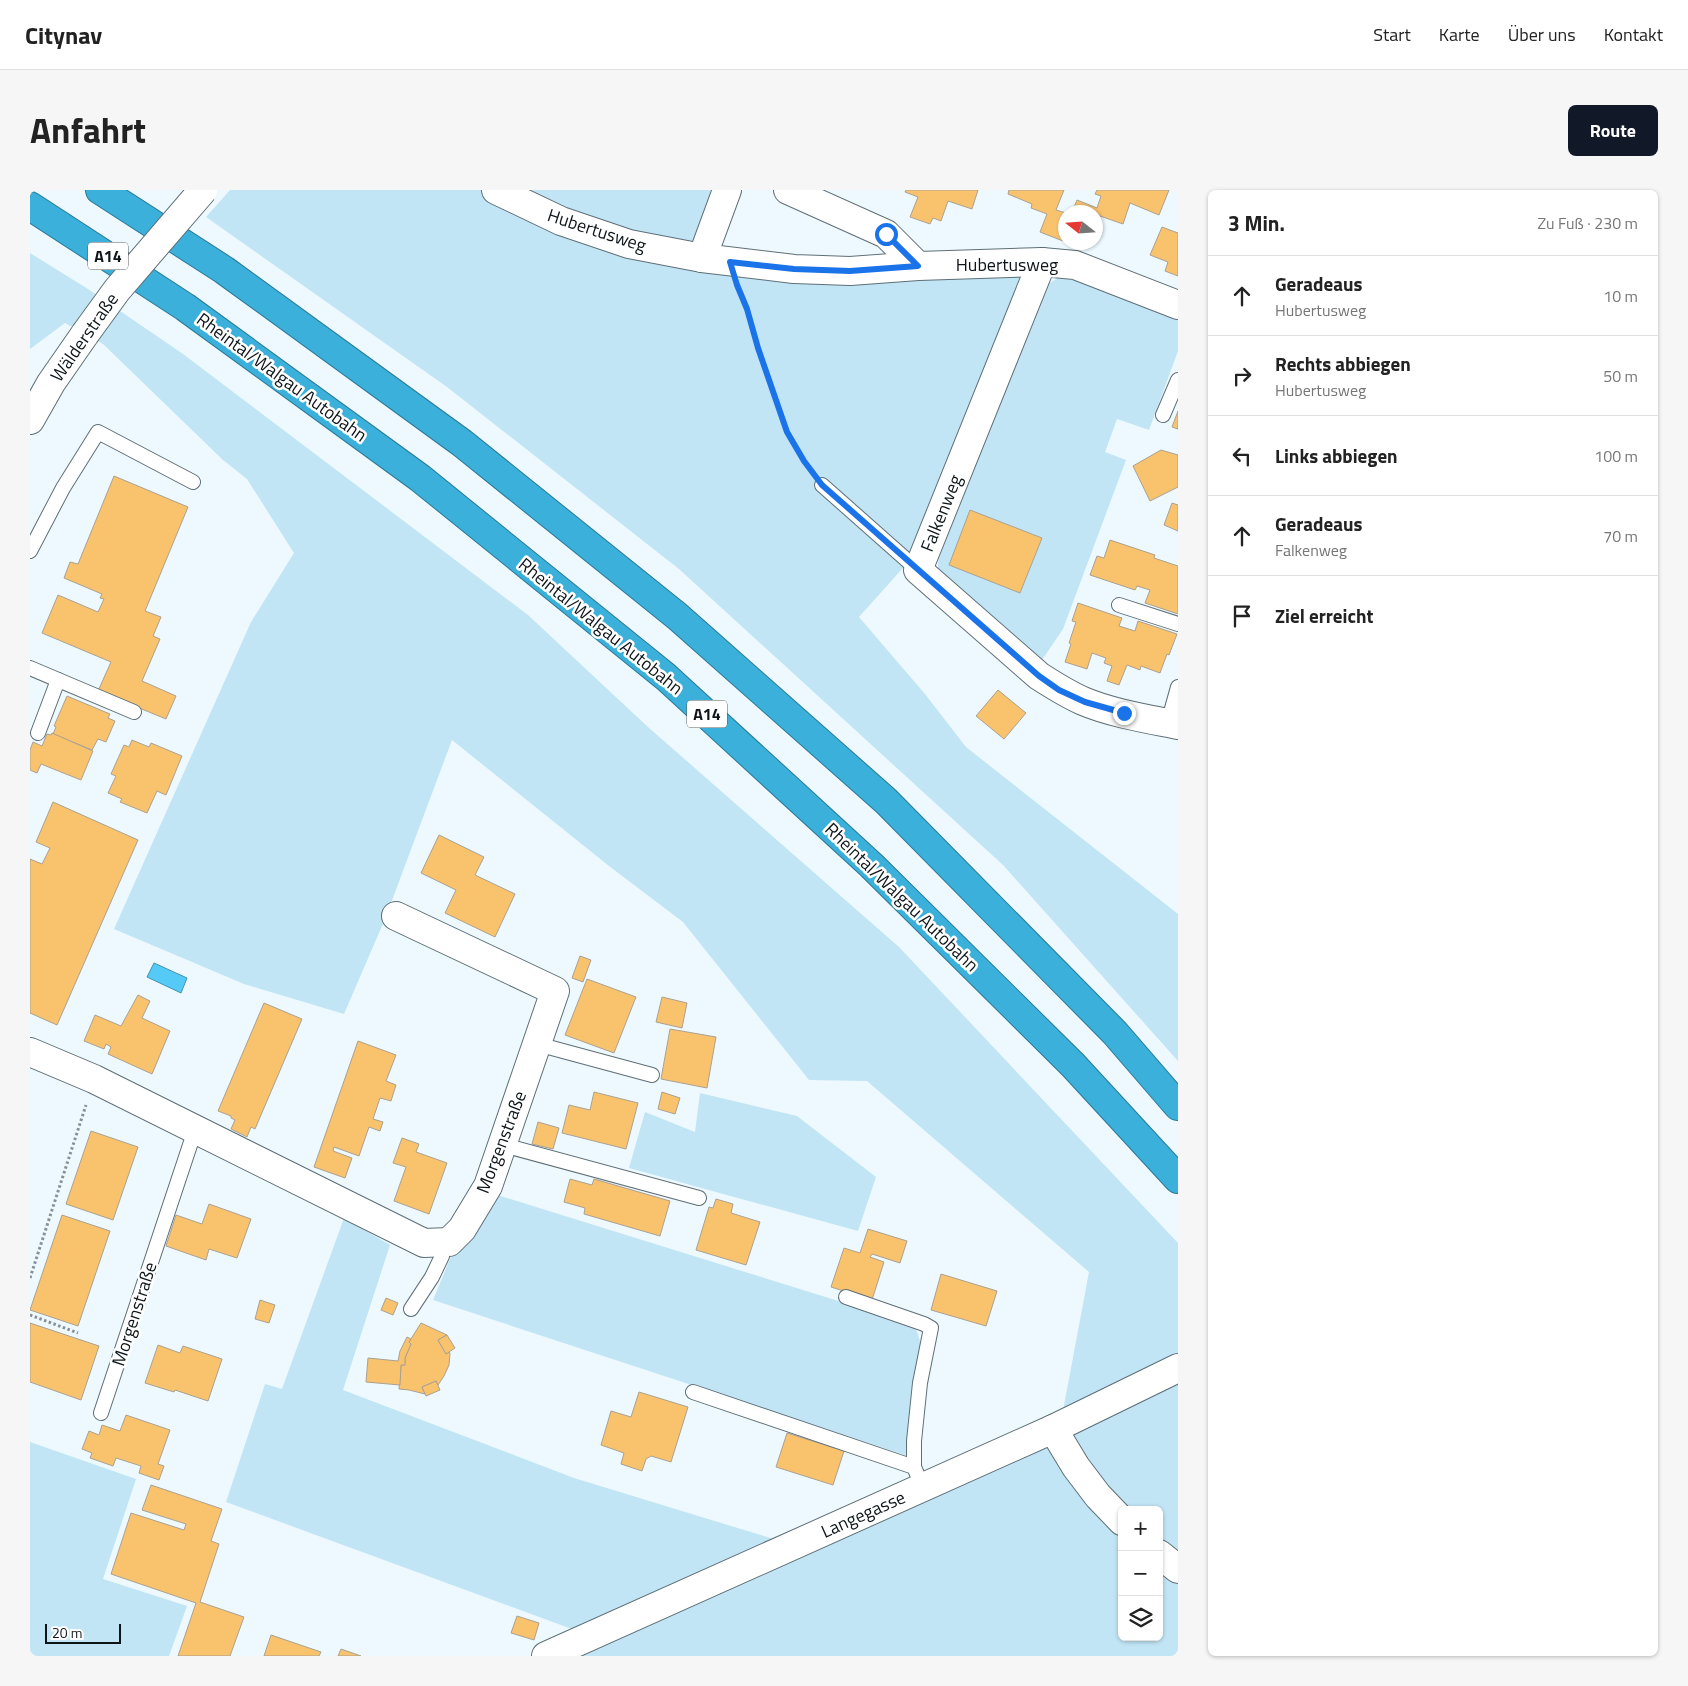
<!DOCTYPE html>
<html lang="de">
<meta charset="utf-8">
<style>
body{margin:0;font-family:"Titillium Web",sans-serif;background:#f6f6f6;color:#222}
.controls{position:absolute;right:15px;bottom:15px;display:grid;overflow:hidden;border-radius:8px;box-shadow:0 1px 4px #0004}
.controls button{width:45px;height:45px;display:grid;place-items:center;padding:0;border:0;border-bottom:1px solid #e0e0e0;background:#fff;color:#222;font:25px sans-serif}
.compass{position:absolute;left:1028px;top:15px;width:45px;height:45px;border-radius:50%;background:#fff;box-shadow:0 1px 4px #0004;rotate:287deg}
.scale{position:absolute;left:15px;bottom:12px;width:76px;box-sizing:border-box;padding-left:5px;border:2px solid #0e1518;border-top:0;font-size:14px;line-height:18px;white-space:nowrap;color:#0e1518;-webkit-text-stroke:4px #fff;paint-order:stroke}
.stop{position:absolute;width:15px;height:15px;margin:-11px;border:4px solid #1a73e8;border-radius:50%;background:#fff}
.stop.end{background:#1a73e8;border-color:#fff;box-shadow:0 1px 5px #0008}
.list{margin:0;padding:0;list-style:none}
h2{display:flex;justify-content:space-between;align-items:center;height:65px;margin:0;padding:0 20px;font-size:21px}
h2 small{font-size:16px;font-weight:400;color:#767676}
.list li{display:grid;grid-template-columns:32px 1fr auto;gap:15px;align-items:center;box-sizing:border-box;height:80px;padding:0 20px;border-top:1px solid #e0e0e0}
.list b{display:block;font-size:19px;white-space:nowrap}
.list p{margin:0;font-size:16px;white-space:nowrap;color:#767676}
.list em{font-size:16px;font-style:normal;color:#767676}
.icon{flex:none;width:28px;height:28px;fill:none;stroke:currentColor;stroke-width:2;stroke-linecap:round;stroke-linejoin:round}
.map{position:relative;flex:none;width:1148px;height:1466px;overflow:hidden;border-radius:8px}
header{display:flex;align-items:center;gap:30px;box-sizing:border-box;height:70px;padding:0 25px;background:#fff;border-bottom:1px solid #e0e0e0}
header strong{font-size:24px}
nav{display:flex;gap:28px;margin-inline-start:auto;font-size:18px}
.intro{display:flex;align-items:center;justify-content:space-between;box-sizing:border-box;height:120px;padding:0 30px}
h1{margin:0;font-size:35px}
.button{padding:12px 22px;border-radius:8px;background:#111827;color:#fff;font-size:18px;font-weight:700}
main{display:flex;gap:30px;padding:0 30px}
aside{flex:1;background:#fff;border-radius:8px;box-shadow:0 1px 4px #0004}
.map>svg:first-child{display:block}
.green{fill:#c1e5f5;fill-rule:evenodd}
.water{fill:#56caf6;stroke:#4094b3}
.building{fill:#f9c26d;stroke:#aba192}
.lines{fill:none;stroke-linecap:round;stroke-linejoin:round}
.lane-casing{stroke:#5e6f77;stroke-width:16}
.street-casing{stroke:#5e6f77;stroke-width:30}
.secondary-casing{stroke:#5e6f77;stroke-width:30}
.highway-casing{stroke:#2b7a96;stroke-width:30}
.path{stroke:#879195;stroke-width:3;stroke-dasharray:2.5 2.5;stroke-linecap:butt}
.lane{stroke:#fff;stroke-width:14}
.street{stroke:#fff;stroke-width:28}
.secondary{stroke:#fff;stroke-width:28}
.highway{stroke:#3ab0da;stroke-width:28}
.secondary-bridge-casing{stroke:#5e6f77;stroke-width:30;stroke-linecap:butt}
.secondary-bridge{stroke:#fff;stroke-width:28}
.route{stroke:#1a73e8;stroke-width:6}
.labels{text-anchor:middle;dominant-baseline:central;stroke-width:5;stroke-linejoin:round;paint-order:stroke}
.shield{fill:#fff;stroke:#565b5d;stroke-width:1}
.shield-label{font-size:16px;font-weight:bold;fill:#0e1518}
.street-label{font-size:18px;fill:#0e1518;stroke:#fff}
</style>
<header>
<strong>Citynav</strong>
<nav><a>Start</a><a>Karte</a><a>Über uns</a><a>Kontakt</a></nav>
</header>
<div class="intro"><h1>Anfahrt</h1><a class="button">Route</a></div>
<main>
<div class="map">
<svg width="1148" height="1466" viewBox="0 0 1148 1466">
<rect width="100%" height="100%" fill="#edf9fe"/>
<!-- green -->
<g class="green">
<path d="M200,0H692L668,72L994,84L889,360L829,427L895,504L936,557L1148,724V871L973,675L649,379L417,197L176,27Z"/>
<path d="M0,63L58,99L153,164L498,425L618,537L869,757L1148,1053V1466H544L569,1449L196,1312L235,1194L252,1199L314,1028L360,1055L313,1200L544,1288L773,1358L1029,1242L1059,1082L837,891L779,890L653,732L579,676L422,550L355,729L314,824L214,794L84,739L221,432L264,363L217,289L193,270L73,154L35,133L0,159ZM1092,1320H1129V1447H1092Z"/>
<path d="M1047,85L1148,129V161L1119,240L1087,229L1075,262L1096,270L1033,439L1010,473L920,397L908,379L909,356L1018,94L1031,86Z"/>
<path d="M670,903L767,926L846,987L828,1041L599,978L615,922L665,942Z"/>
<path d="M461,1003L876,1132L886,1139L892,1157L880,1214L878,1266L403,1110L427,1052Z"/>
<path d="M0,1252L106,1289L73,1389L157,1416L139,1466H0Z"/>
</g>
<!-- water -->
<path class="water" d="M124,773L157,788L151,803L117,787Z"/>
<!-- building -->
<g class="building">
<path d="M876,0H948L942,19L918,11L911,31L903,28L900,34L880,27L888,7L875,2Z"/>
<path d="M979,0H1034L1026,20L1036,23V45L1033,51L1010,42L1017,24L1001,18L1002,14L978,4Z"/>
<path d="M1067,0H1139L1129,25L1100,13L1093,34L1070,26L1066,37V22H1042L1047,10L1067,18L1071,6L1065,4Z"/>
<path d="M1132,37L1148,43V86L1135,81L1138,72L1120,65Z"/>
<path d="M1148,221V239L1142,237Z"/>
<path d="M1131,260L1148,265V297L1120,311L1103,276Z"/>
<path d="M84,286L158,317L115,421L131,427L123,446L130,449L112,491L146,506L136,529L68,501L81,472L12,443L28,405L68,422L74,409L70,408L72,404L34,388L40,372L48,374Z"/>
<path d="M1142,313L1148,315V341L1134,335Z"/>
<path d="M940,320L1012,348L990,403L919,375Z"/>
<path d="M1080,350L1125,365L1124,368L1148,376V424L1115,413L1120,400L1107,396L1105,400L1060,385L1067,366L1074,368Z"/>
<path d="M1048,413L1092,428L1089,436L1105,441L1108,431L1147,444L1139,465L1137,464L1130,483L1111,476L1110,480L1097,475L1089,495L1077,491L1082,476L1074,473L1076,468L1062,463L1057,479L1035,472L1041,454L1039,453L1046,432L1042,431Z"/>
<path d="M968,500L996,523L974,549L946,526Z"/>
<path d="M37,506L80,524L78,528L85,531L76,552L68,549L62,560L23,544L26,537L24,536Z"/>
<path d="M22,543L63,561L51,590L11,574L7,583L0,580V560L3,552L12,556L17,544L21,545Z"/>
<path d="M102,550L119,557L121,553L152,566L136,605L127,601L117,623L90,612L92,609L78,603L86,586L81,584L94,555L99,557Z"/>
<path d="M23,612L108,650L27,835L0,823V669L12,674L20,658L6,652Z"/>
<path d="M409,645L454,667L445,685L485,704L465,747L415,723L426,700L391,683Z"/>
<path d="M550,766L561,770L553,792L542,788Z"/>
<path d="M557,789L606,807L584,863L535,845Z"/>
<path d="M108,805L120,811L112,828L140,841L122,884L78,864L81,857L76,854L74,859L54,851L65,825L91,836Z"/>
<path d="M632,807L657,813L652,838L626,832Z"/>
<path d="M234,813L272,829L225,939L221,937L217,947L201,939L205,930L201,928V926L188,921Z"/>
<path d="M640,839L686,847L677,898L631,889Z"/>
<path d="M328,851L366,865L356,891L366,895L361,911L350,908L343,929L353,932L350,941L339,937L329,966L304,957L303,961L322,968L315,988L284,977Z"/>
<path d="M564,902L608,913L596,959L532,943L539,915L560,920Z"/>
<path d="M632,902L650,908L645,924L628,919Z"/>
<path d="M508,932L529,938L523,959L502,954Z"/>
<path d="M61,941L108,957L83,1030L36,1014Z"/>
<path d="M372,948L389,954L386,962L417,973L399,1024L364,1011L376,977L363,973Z"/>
<path d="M540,989L562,995L564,989L640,1011L630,1046L554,1024L555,1018L534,1012Z"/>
<path d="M686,1009L703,1014L701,1023L730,1032L716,1075L666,1060L679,1017L683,1018Z"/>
<path d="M179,1014L221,1029L207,1068L179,1059L176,1070L136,1056L146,1025L172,1034Z"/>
<path d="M32,1025L80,1041L48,1136L0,1120Z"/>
<path d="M838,1039L877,1051L870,1073L842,1064L840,1067L854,1072L842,1110L801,1097L814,1058L830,1063Z"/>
<path d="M911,1084L967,1101L956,1136L901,1120Z"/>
<path d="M356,1108L368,1113L363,1125L351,1120Z"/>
<path d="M230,1110L245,1115L239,1133L225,1129Z"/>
<path d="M0,1133L69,1156L51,1210L0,1192Z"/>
<path d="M391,1133L417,1145L408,1150L416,1164L419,1162L420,1163L419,1175L414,1186L408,1195L406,1191L392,1197L395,1204L379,1200L369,1199L371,1175H375V1168L381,1154L379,1152Z"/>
<path d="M417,1145L425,1158L416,1164L408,1150Z"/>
<path d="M377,1147L381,1149L379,1152L381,1154L375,1168V1175H371L370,1195L336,1192L338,1168L368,1171L370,1161Z"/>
<path d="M128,1155L150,1163L153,1156L192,1169L178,1211L145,1200L144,1202L115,1193Z"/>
<path d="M406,1191L410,1200L396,1206L392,1197Z"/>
<path d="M609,1202L658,1217L641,1272L621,1266L616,1269L612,1281L591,1274L594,1263L571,1255L581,1221L601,1227Z"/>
<path d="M96,1225L140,1240L128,1274L134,1276L129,1290L109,1283L111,1276L86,1268L83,1276L60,1268L62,1263L52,1259L59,1241L69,1245L72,1235L90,1241Z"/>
<path d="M757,1243L814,1261L803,1295L746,1277Z"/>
<path d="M121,1295L192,1319L181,1351L189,1354L170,1412L214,1427L200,1466H148L166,1413L81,1384L101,1323L154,1340L156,1334L112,1320Z"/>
<path d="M487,1426L509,1433L504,1450L481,1443Z"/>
<path d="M241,1445L291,1462L289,1466H234Z"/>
<path d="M311,1459L331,1466H308Z"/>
</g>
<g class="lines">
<!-- lane casing -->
<g class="lane-casing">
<g id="lane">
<path d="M1133,225L1148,190"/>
<path d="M792,295L888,380"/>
<path d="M0,361L33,298L68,242L163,292"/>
<path d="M1089,415L1148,434"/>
<path d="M0,478L104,522"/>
<path d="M1138,533L1148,497"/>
<path d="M8,543L28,490"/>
<path d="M507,854L622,885"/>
<path d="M473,955L669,1008"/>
<path d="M816,1107L894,1134L901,1138L890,1193L884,1251V1277"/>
<path d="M381,1119L402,1087L412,1066L410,1053"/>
<path d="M663,1202L884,1277L893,1298"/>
<path d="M71,1223L165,940"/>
</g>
</g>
<!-- street casing -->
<g class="street-casing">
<g id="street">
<path d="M466,0L531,31L599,54L672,68L764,79L820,81L888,76L1012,72L1045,75L1148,115"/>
<path d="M758,0L856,44L888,76"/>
<path d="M672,68L697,0"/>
<path d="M1012,72L888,380L1009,486C1023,495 1037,504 1053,511C1081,523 1118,529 1148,535"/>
<path d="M0,862L64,889L394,1053L419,1052L432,1039L458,996L525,801L366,726"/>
<path d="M1023,1239L1046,1277L1068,1306L1092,1331"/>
<path d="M1129,1364L1148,1379"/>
<path d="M516,1466L1023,1239L1148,1178"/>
</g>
</g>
<!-- secondary casing -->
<g class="secondary-casing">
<path id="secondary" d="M0,230L21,193L55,144"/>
</g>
<!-- highway casing -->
<g class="highway-casing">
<g id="highway">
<path d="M70,0L194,80L432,253L647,426L856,611L1085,843L1148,916"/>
<path d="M0,16L155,117L390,288L636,487L841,675L1043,875L1148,989"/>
</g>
</g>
<!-- path -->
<g class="path">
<path d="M708,98L717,119L728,159L757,242L774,271L781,279"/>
<path d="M0,1088L56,915"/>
<path d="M0,1125L48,1143"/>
</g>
<!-- lane -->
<use href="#lane" class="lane"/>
<!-- street -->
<use href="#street" class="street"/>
<!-- secondary -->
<use href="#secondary" class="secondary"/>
<!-- highway -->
<use href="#highway" class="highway"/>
<!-- secondary-bridge casing -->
<g class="secondary-bridge-casing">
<path id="secondary-bridge" d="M55,144L87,100L173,0"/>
</g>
<!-- secondary-bridge -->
<use href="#secondary-bridge" class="secondary-bridge"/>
</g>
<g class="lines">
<!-- route -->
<path class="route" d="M856,44L888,76L820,81L764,79L700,72L707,95L717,119L728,158L757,242L774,271L792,295L1009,486L1029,500L1055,512L1094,523"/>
</g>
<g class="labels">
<!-- shield labels -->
<g class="shield">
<rect x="58" y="52.5" width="40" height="27" rx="4"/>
<rect x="657" y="510.5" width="40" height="27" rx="4"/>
</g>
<g class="shield-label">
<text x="78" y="66">A14</text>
<text x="677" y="524">A14</text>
</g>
<!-- street labels -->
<g class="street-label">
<text transform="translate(567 40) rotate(18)">Hubertusweg</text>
<text x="977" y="74">Hubertusweg</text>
<text transform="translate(54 147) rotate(-55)">Wälderstraße</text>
<text transform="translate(252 187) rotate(36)">Rheintal/Walgau Autobahn</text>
<text transform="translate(911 323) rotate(-68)">Falkenweg</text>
<text transform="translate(571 436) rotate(39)">Rheintal/Walgau Autobahn</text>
<text transform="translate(872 707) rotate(44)">Rheintal/Walgau Autobahn</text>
<text transform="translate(471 952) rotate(-69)">Morgenstraße</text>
<text transform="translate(104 1124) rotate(-72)">Morgenstraße</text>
<text transform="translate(833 1324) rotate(-24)">Langegasse</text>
</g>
</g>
</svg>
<div class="controls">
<button>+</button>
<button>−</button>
<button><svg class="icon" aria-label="layers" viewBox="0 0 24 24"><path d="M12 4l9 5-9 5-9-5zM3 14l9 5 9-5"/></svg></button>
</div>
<svg class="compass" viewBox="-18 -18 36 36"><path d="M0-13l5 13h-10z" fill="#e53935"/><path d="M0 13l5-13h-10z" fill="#767676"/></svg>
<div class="scale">20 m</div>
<div class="stop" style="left:856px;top:44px"></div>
<div class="stop end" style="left:1094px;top:523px"></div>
</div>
<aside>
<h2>3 Min.<small>Zu Fuß · 230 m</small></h2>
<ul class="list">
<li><svg class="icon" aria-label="ahead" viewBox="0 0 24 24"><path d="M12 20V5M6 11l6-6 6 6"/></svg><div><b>Geradeaus</b><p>Hubertusweg</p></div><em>10 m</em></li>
<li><svg class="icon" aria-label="right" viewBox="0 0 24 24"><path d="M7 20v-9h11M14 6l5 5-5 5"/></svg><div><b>Rechts abbiegen</b><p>Hubertusweg</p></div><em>50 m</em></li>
<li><svg class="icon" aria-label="left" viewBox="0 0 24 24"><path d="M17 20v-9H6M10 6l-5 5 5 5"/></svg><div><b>Links abbiegen</b></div><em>100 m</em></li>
<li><svg class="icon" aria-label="ahead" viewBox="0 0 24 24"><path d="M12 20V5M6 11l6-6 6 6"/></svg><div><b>Geradeaus</b><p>Falkenweg</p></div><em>70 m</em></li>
<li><svg class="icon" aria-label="arrive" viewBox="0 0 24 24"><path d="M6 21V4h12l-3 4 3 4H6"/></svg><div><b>Ziel erreicht</b></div></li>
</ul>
</aside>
</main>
